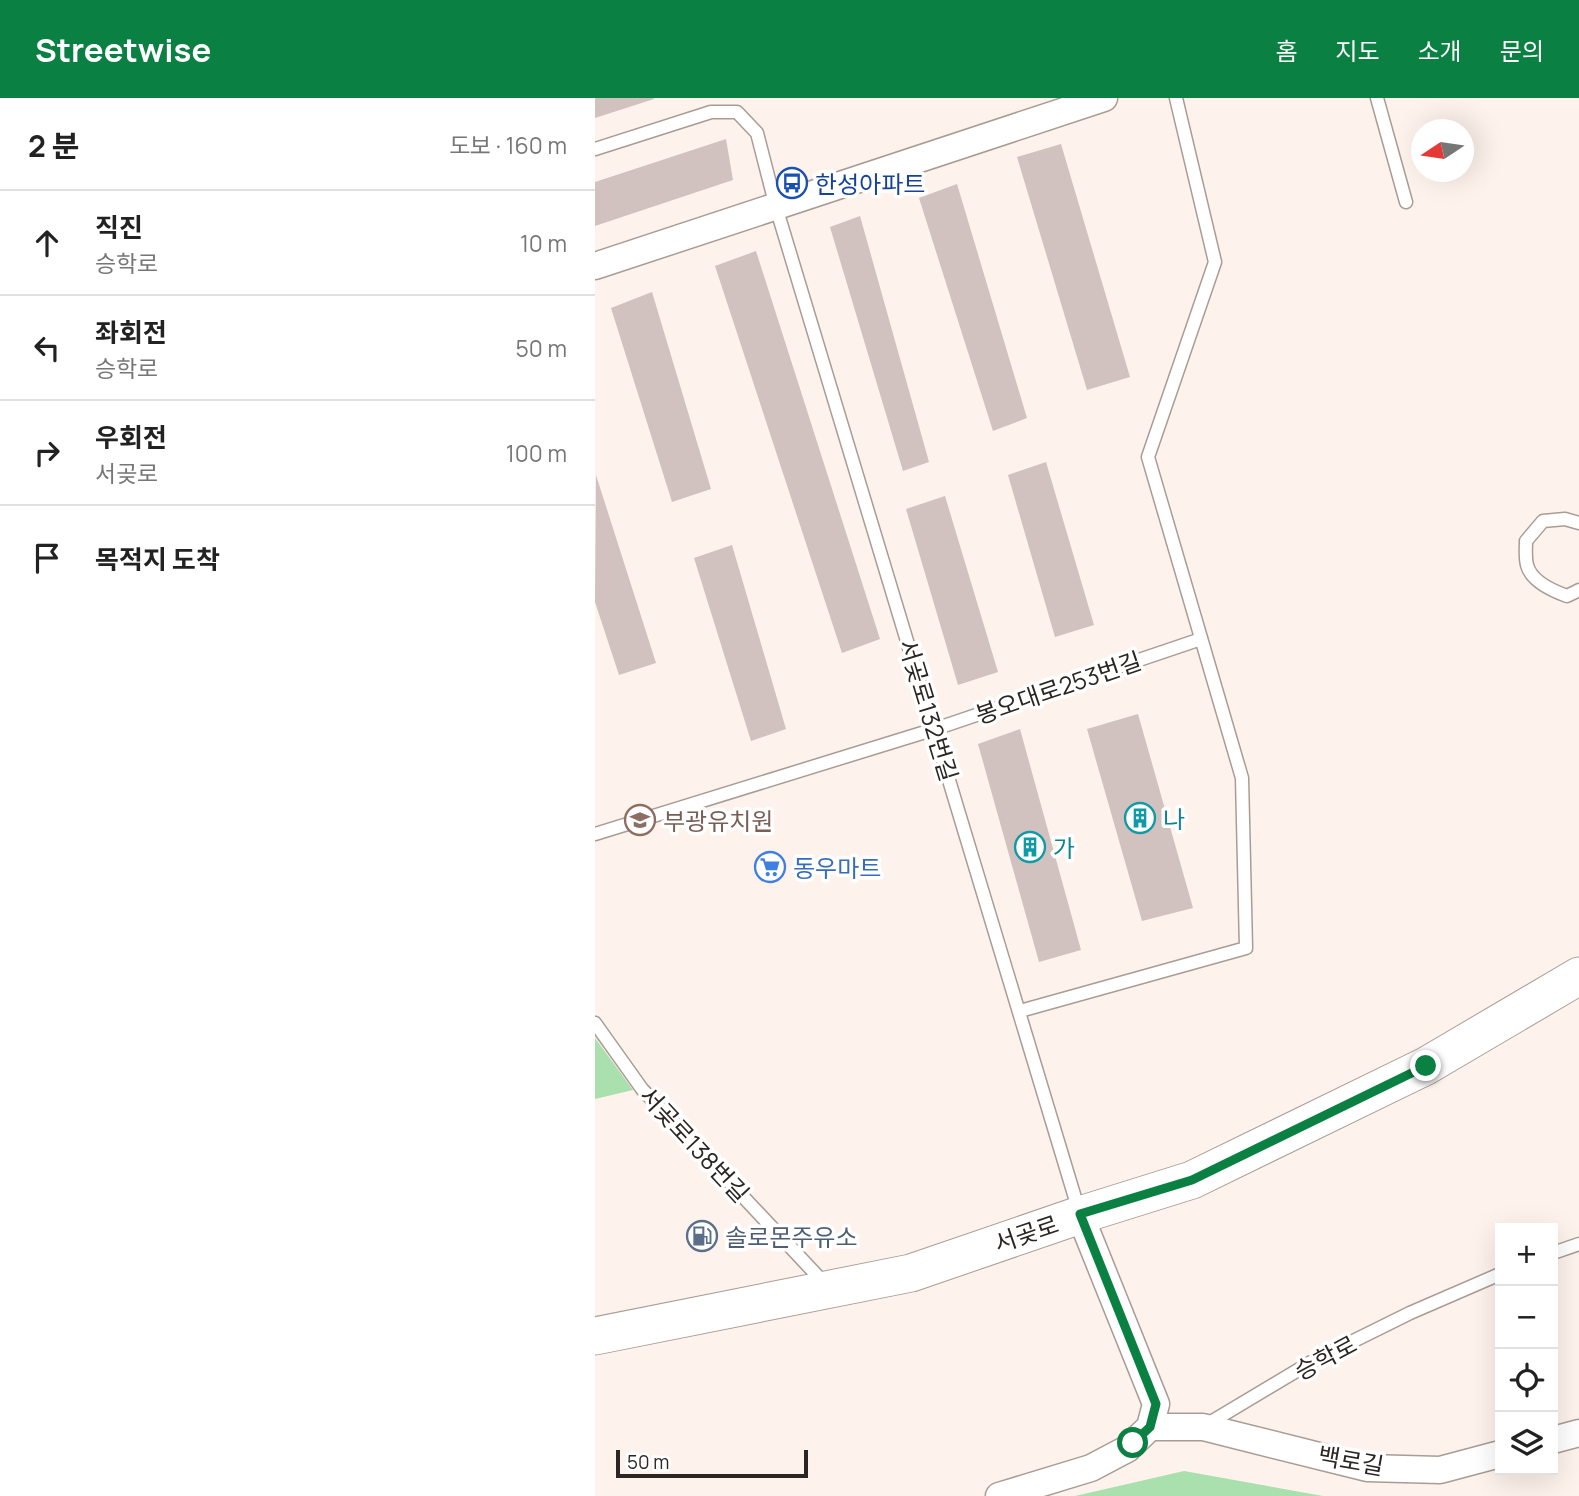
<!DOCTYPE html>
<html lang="ko">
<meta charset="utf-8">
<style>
body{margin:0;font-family:Manrope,"Noto Sans KR",sans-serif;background:#f2f2f2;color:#222}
.controls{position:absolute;right:21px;bottom:21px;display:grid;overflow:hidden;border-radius:0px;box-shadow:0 7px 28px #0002}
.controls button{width:63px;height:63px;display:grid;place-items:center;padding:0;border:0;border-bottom:2px solid #e0e0e0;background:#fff;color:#222;font:35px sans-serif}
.compass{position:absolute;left:816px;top:21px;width:63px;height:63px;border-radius:50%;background:#fff;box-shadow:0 7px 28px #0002;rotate:257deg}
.scale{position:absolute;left:21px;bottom:18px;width:192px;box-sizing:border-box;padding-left:7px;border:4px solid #2b2623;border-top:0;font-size:19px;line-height:24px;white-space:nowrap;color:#2b2623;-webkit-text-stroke:5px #fff;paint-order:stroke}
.stop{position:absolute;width:21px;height:21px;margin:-16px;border:5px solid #0b8043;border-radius:50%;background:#fff}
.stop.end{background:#0b8043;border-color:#fff;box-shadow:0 2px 7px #0008}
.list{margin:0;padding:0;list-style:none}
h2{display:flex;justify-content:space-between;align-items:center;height:91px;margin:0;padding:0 28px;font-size:30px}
h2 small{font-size:23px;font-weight:400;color:#767676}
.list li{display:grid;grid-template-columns:46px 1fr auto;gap:21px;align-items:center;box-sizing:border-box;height:105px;padding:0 28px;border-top:2px solid #e0e0e0}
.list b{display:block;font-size:26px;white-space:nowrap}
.list p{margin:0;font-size:23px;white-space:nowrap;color:#767676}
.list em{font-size:23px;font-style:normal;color:#767676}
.icon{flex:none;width:38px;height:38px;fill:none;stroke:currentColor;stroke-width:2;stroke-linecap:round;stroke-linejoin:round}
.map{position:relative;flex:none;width:984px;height:1398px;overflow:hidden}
header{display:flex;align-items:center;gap:42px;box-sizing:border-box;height:98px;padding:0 35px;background:#0b8043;color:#fff}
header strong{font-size:33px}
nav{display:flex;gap:38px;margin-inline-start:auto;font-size:24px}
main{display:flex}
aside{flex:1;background:#fff}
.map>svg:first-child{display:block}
.green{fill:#a9e0ae}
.building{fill:#d1c1bf}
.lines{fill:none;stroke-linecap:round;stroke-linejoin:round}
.lane-casing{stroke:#a99c95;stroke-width:15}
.street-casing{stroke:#a99c95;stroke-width:29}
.secondary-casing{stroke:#a99c95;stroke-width:39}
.lane{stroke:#fff;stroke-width:12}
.street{stroke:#fff;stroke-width:26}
.secondary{stroke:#fff;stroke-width:37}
.route{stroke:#0b8043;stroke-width:9}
.labels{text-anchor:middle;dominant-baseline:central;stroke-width:7;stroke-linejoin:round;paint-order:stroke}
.transit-label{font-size:24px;fill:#164399;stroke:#fff;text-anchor:start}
.street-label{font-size:24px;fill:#2b2623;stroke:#fff}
.culture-label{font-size:24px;fill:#0d838f;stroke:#fff;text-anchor:start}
.education-label{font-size:24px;fill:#785e54;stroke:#fff;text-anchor:start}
.shop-label{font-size:24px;fill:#366cbe;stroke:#fff;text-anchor:start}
.service-label{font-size:24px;fill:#4e5e75;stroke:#fff;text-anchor:start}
</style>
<header>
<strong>Streetwise</strong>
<nav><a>홈</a><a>지도</a><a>소개</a><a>문의</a></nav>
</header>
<main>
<aside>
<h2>2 분<small>도보 · 160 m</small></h2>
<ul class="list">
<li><svg class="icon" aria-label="ahead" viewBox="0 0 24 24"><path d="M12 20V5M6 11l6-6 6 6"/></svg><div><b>직진</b><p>승학로</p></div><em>10 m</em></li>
<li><svg class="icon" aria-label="left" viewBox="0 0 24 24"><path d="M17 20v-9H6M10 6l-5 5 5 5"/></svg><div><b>좌회전</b><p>승학로</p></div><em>50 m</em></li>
<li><svg class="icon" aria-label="right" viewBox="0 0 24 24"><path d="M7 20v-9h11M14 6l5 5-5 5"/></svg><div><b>우회전</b><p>서곶로</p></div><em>100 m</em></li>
<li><svg class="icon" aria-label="arrive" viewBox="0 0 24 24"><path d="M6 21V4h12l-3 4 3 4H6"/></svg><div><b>목적지 도착</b></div></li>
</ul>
</aside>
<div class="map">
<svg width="984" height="1398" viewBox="0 0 984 1398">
<rect width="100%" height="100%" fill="#fef2ec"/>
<!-- green -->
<g class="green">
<path d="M0,940L38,992L0,1001Z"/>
<path d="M589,1373L728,1398H480Z"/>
</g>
<!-- building -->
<g class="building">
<path d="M0,0H59V1L0,20Z"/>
<path d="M131,41L138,82L0,128V84Z"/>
<path d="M466,46L535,279L492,292L422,59Z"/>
<path d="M362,86L432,320L398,333L324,100Z"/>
<path d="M265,118L334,364L308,373L235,129Z"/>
<path d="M161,153L285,541L247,555L120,168Z"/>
<path d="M57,194L116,391L77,404L16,210Z"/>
<path d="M451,364L499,527L460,539L413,377Z"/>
<path d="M1,377L61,565L24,577L0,504Z"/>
<path d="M350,398L403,574L363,587L311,411Z"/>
<path d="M137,447L191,631L156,643L99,460Z"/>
<path d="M543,616L598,810L547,823L492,631Z"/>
<path d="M425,631L486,852L444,864L383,646Z"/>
</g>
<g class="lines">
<!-- lane casing -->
<g class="lane-casing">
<g id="lane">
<path d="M782,0L811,104"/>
<path d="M0,51L116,14H142L162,35L181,109L484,1113"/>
<path d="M984,425L970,421L948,423L931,443C931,450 930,459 932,467C936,483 958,493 972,498L984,492"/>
<path d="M0,736L340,631L606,541"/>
<path d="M425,913L651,850L647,680L553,359L620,164L581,0"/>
<path d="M0,925L47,991L231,1187"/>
<path d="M958,1155L984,1146"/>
<path d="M611,1327L718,1263L815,1215L905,1176"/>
</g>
</g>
<!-- street casing -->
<g class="street-casing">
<g id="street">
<path d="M0,168L509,0"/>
<path d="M555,1329H608L772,1370L845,1372L905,1356"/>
<path d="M958,1342L984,1335"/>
<path d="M404,1398L496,1370L532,1351L555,1329L561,1306L485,1117"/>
</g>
</g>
<!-- secondary casing -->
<g class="secondary-casing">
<path id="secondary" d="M0,1238L316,1175L485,1117L597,1082L831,968L984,878"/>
</g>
<!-- lane -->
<use href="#lane" class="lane"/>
<!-- street -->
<use href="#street" class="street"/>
<!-- secondary -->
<use href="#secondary" class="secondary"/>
</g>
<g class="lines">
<!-- route -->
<path class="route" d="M538,1345L555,1329L561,1306L485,1116L597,1082L831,968"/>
</g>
<!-- icons -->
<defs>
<g id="bus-ring" transform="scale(1.575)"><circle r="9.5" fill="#fff" stroke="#1a4fb4" stroke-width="1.5"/><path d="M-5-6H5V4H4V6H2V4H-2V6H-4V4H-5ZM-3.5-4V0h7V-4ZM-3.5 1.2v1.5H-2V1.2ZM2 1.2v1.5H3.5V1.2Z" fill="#1a4fb4"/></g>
<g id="building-ring" transform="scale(1.575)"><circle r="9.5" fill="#fff" stroke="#0f9aa8" stroke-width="1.5"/><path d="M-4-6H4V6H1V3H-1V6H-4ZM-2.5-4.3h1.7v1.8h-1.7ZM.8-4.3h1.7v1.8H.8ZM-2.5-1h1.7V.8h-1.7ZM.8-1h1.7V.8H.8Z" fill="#0f9aa8"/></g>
<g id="school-ring" transform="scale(1.575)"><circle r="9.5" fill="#fff" stroke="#8d6e63" stroke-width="1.5"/><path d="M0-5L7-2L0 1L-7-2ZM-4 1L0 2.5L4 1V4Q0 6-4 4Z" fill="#8d6e63"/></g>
<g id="supermarket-ring" transform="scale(1.575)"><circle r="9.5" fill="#fff" stroke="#3f7fe0" stroke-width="1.5"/><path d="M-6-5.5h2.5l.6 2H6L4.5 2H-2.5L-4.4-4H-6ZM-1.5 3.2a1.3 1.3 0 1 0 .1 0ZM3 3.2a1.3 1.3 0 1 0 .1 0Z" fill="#3f7fe0"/></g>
<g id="fuel-ring" transform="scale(1.575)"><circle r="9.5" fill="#fff" stroke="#5c6f8a" stroke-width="1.5"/><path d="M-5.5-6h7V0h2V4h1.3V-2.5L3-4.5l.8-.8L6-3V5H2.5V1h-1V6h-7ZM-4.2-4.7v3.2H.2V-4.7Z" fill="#5c6f8a"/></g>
</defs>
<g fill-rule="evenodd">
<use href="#bus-ring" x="197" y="85"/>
<use href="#building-ring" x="545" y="720"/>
<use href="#school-ring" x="45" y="722"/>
<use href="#building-ring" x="435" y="749"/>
<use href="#supermarket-ring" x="175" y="769"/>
<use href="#fuel-ring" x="107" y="1138"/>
</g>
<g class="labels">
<!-- transit labels -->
<g class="transit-label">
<text x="220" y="85">한성아파트</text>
</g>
<!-- street labels -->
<g class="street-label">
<text transform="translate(463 589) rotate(-19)">봉오대로253번길</text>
<text transform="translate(334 612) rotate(73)">서곶로132번길</text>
<text transform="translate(100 1046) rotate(47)">서곶로138번길</text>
<text transform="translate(431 1135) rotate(-19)">서곶로</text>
<text transform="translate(730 1259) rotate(-28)">승학로</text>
<text transform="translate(756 1362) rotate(10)">백로길</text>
</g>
<!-- culture labels -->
<g class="culture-label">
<text x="568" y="720">나</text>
<text x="458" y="749">가</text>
</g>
<!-- education labels -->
<g class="education-label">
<text x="68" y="722">부광유치원</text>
</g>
<!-- shop labels -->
<g class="shop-label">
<text x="198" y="769">동우마트</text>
</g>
<!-- service labels -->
<g class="service-label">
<text x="130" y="1138">솔로몬주유소</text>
</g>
</g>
</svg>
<div class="controls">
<button>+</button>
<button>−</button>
<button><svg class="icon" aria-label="locate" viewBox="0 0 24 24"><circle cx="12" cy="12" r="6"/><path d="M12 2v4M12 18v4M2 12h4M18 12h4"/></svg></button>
<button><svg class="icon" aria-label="layers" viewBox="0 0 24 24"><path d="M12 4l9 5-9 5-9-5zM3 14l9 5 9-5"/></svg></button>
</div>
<svg class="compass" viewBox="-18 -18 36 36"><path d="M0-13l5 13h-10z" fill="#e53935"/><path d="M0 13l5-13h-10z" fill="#767676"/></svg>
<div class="scale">50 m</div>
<div class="stop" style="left:538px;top:1345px"></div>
<div class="stop end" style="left:831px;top:968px"></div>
</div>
</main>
